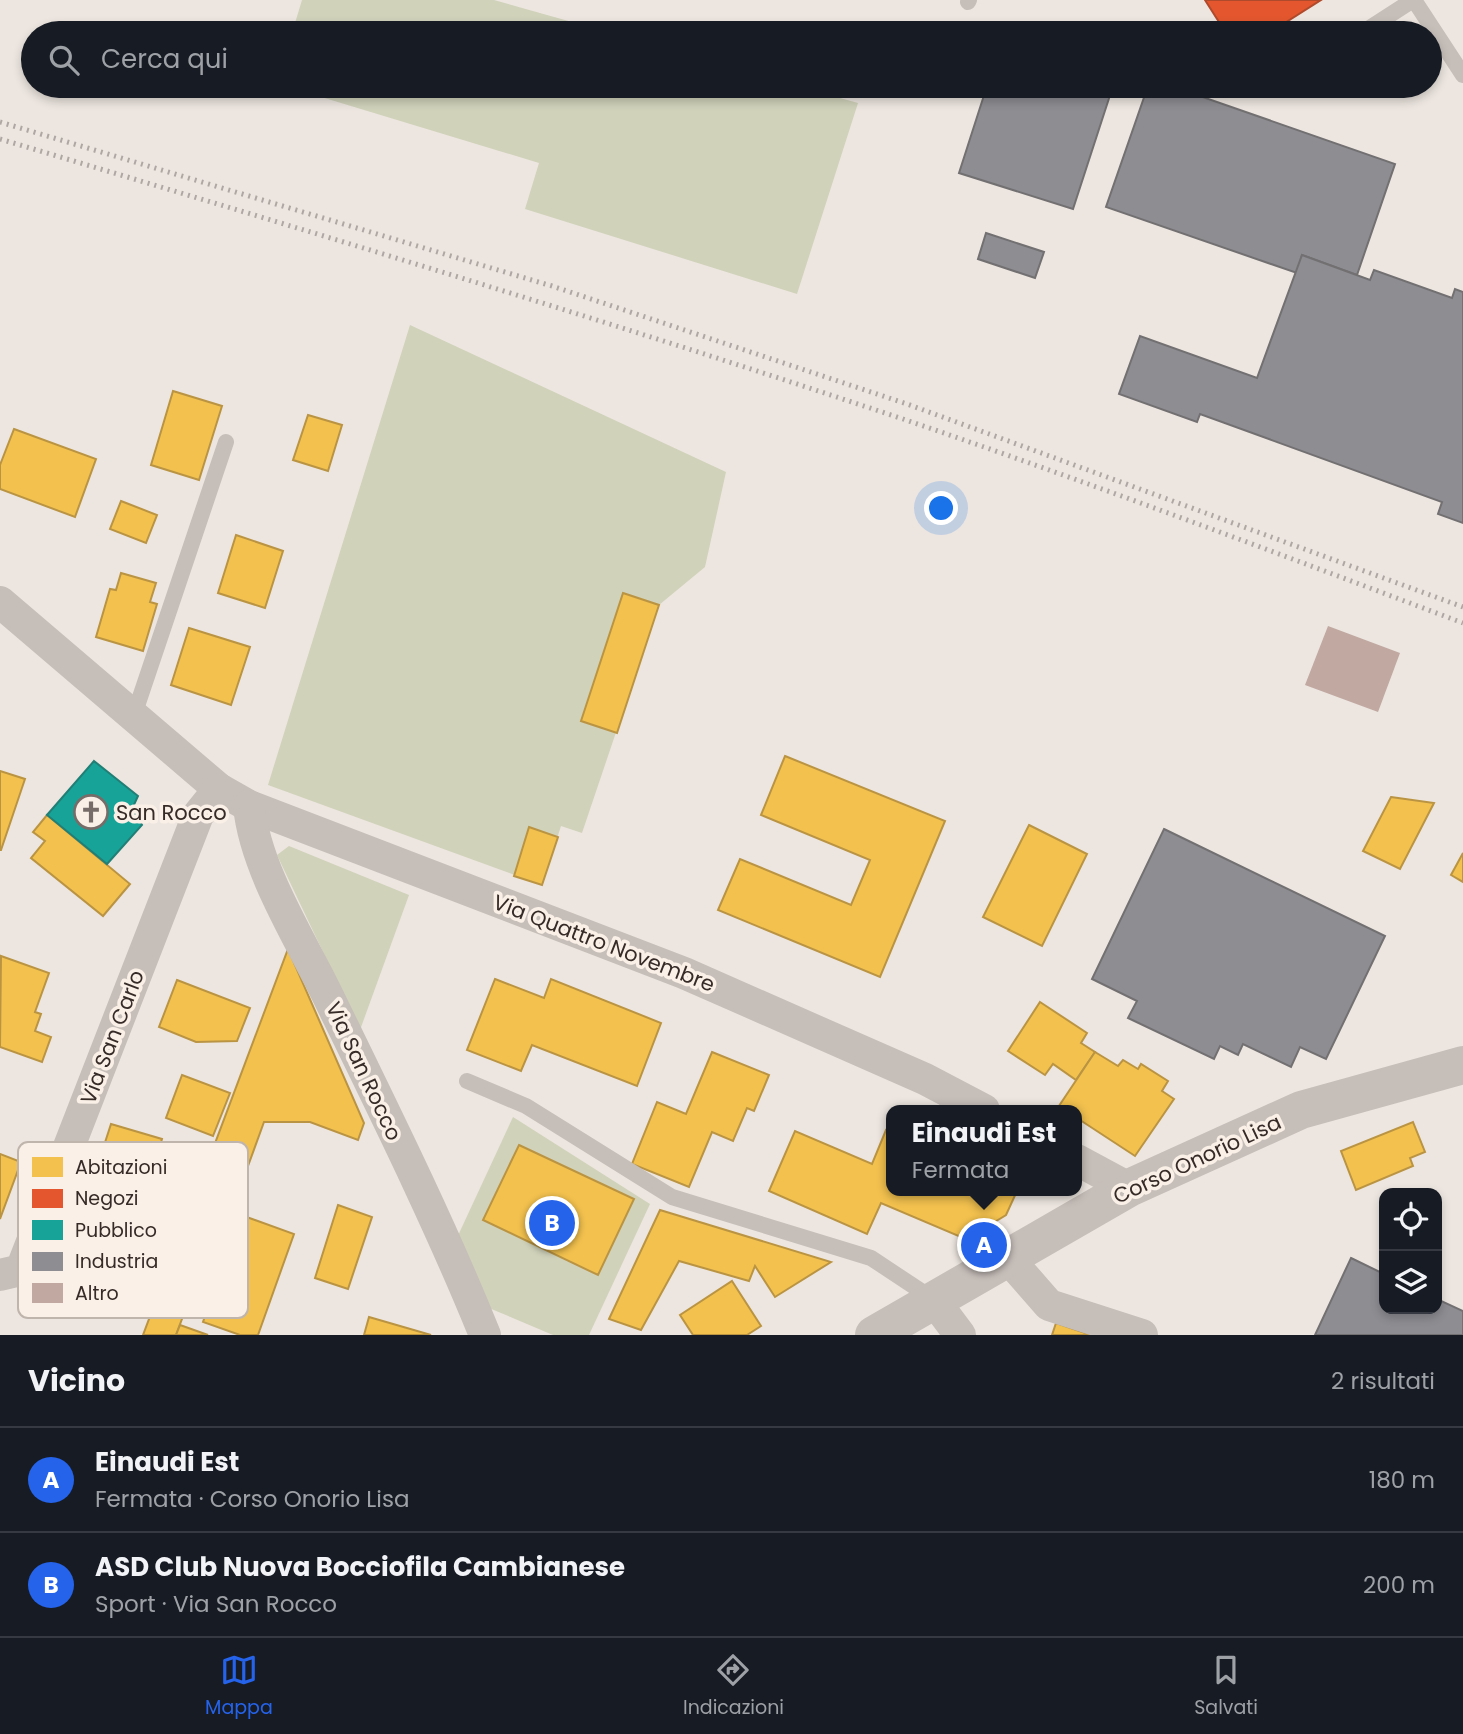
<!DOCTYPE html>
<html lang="it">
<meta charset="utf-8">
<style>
body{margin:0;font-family:Poppins,sans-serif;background:#20242c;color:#f1f3f6}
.controls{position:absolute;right:21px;bottom:21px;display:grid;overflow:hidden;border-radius:14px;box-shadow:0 4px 10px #0003}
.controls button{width:63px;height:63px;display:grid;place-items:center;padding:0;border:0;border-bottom:2px solid #363941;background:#171b24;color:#f1f3f6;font:35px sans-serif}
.you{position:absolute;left:942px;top:509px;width:24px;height:24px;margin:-18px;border:5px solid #fff;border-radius:50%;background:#1a73e8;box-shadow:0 0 0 10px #1a73e833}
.badge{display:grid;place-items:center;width:46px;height:46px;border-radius:50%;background:#2563eb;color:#fff;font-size:23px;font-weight:700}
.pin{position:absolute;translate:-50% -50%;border:4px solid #fff;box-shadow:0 2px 7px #0006}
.popup{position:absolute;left:886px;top:1105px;width:196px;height:91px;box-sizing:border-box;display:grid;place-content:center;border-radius:14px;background:#171b24;filter:drop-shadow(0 2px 5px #0005);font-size:23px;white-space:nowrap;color:#9ea1a6}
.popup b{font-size:26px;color:#f1f3f6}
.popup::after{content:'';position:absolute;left:50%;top:100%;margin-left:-14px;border:14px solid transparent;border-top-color:#171b24}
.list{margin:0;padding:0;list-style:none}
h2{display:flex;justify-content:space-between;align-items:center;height:91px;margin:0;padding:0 28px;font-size:30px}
h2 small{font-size:23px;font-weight:400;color:#9ea1a6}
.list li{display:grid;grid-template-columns:46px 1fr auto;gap:21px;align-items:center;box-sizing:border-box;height:105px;padding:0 28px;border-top:2px solid #363941}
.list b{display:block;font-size:26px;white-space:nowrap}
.list p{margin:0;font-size:23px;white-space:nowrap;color:#9ea1a6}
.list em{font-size:23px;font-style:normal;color:#9ea1a6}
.icon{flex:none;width:38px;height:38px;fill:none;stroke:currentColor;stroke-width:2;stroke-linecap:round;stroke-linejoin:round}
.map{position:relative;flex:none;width:1463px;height:1335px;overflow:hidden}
.search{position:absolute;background:#171b24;box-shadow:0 4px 10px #0003;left:21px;right:21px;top:21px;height:77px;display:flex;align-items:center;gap:18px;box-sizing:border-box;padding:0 24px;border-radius:38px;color:#9ea1a6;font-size:26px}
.sheet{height:301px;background:#171b24}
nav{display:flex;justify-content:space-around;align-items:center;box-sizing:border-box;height:98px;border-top:2px solid #363941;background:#171b24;font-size:19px;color:#9ea1a6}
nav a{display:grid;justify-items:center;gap:4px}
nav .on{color:#2563eb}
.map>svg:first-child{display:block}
.green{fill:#d0d2ba}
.homes{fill:#f2c14e;stroke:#ba9442;stroke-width:2}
.shops{fill:#e4572e;stroke:#b04a2c;stroke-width:2}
.public{fill:#17a398;stroke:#217f76;stroke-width:2}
.industry{fill:#8d8d92;stroke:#737072;stroke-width:2}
.building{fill:#c1a8a1}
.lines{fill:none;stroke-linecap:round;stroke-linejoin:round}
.service{stroke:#c6beb9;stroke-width:16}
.minor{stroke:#c6beb9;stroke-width:32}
.tertiary{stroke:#c6beb9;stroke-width:38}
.rail{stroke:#aea7a3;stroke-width:5;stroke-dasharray:2 5;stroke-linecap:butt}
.labels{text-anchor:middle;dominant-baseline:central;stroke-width:7;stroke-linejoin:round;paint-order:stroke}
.poi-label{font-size:21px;fill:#372b27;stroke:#faf0e7;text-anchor:start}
.street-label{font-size:21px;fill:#372b27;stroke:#faf0e7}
.key{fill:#faf0e7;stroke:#c0b5ad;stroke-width:2}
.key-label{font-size:19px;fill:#372b27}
</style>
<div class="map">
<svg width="1463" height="1335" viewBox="0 0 1463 1335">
<rect width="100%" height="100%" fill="#ede6e0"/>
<!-- green -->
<g class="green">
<path d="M302,0H494L611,33H292Z"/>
<path d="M285,86H797L858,103L797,294L525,209L539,163Z"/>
<path d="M410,325L726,472L705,567L659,605L582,833L561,826L542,885L268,785Z"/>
<path d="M289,846L409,895L360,1030L277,855Z"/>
<path d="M513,1117L650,1204L589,1335H553L489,1308L455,1242Z"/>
</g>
<!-- homes -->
<g class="homes">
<path d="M173,391L222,406L199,480L151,465Z"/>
<path d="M308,415L342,425L328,471L293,460Z"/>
<path d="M14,429L96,459L75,517L0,489V465Z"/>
<path d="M121,501L157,515L146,543L110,529Z"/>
<path d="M236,535L283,551L265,608L218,593Z"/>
<path d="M121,573L156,583L150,602L157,604L143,651L96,637L110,589L116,590Z"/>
<path d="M623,593L659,605L617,733L581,721Z"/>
<path d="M189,628L250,647L231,705L171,685Z"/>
<path d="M785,756L945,821L880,977L718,910L740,859L851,905L870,860L761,815Z"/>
<path d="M0,771L25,779L1,850H0Z"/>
<path d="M1391,797L1434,803L1400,869L1363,851Z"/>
<path d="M47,815L130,884L103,916L31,858L45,841L33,832Z"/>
<path d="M1029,825L1087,854L1042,946L983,917Z"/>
<path d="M529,827L558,837L542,885L514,876Z"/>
<path d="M1463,853V882L1451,875Z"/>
<path d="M288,949L364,1123L358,1140L310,1122H264L248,1166L240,1163L176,1335H143Z"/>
<path d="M1,956L49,973L35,1012L41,1014L35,1031L51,1037L42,1062L0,1047Z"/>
<path d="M495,979L544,998L551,979L661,1023L637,1086L532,1045L521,1071L467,1050Z"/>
<path d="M177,980L250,1008L237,1041L196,1042L159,1027Z"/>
<path d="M1040,1002L1087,1033L1081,1043L1095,1052L1076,1080L1053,1064L1045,1075L1008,1051Z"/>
<path d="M712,1052L769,1075L754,1111L747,1108L733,1141L712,1132L689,1187L632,1164L657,1102L686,1114Z"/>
<path d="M1095,1052L1118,1066L1123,1060L1138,1069L1141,1064L1168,1081L1162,1091L1174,1099L1135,1156L1077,1118V1110H1066L1059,1106Z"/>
<path d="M182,1075L230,1093L213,1136L166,1118Z"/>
<path d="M1413,1122L1425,1152L1410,1158L1413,1166L1356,1190L1341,1151Z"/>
<path d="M111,1124L162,1139L150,1180L98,1164Z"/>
<path d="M886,1130L891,1133V1191H1017L1006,1215L993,1223L985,1220L975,1243L881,1203L867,1234L769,1191L795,1131L872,1164Z"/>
<path d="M519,1145L634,1199L598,1275L483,1220Z"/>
<path d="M0,1154L21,1162L0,1219Z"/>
<path d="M338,1205L372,1217L348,1289L315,1278Z"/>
<path d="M660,1210L831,1262L775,1297L755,1266L749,1281L679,1261L641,1330L609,1319Z"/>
<path d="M241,1215L294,1234L258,1335H240L203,1322Z"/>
<path d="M72,1262L101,1271L86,1316L43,1302L50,1280L65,1284Z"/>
<path d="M732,1281L761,1326L747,1335H693L680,1315Z"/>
<path d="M369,1317L431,1335H364Z"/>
<path d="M1056,1323L1091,1335H1052Z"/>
<path d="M180,1325L208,1335H176Z"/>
</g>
<!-- shops -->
<path class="shops" d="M1205,0H1321L1269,33H1226Z"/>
<!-- public -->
<path class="public" d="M94,761L138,796L132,809L142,825L107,864L47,815Z"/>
<!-- industry -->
<g class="industry">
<path d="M987,86H1113L1073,209L959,173Z"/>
<path d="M1148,86H1171L1395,164L1357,275L1302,255L1297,273L1106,207Z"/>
<path d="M986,233L1044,252L1035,278L978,259Z"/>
<path d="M1302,255L1370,280L1374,270L1452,298L1455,289L1463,292V523L1438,514L1442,502L1200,414L1197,422L1119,394L1140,336L1257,378Z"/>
<path d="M1164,829L1385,936L1326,1059L1300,1047L1291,1067L1243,1044L1238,1055L1220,1046L1214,1059L1128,1018L1137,1001L1092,979Z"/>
<path d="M1351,1258L1384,1274V1309H1437V1299L1463,1311V1335H1315Z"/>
</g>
<!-- building -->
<path class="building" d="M1328,626L1400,653L1378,712L1305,685Z"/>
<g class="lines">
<!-- service -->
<g class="service">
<path d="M1414,0L1463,75"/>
<path d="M968,2L969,0"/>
<path d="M1362,33L1413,0"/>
<path d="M133,718L226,442"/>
<path d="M467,1081L526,1106L672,1197L871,1258L933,1299"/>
</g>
<!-- minor -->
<g class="minor">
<path d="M0,602L219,789L249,806L684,973L925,1079L984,1110"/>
<path d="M249,806C255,868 299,937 326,992C381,1105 438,1219 485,1335"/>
<path d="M1077,1160L1129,1188"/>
<path d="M1007,1257L1049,1305L1142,1335"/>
<path d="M0,1275L21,1270L198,815L219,789"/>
<path d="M933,1299L960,1335"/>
</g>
<!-- tertiary -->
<path class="tertiary" d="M874,1335L1129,1188L1301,1110L1463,1065"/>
<!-- rail -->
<g class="rail">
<path d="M0,122L552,286L907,404L1463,607"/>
<path d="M0,139C302,229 604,319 903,419C1091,483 1277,553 1463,623"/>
</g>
</g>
<!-- icons -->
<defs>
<g id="church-ring" transform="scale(1.75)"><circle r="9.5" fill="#faf0e7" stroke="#776c68" stroke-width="1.5"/><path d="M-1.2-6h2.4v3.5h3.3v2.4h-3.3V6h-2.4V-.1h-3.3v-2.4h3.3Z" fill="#776c68"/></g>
</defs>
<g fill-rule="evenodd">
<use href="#church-ring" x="91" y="812"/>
</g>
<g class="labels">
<!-- poi labels -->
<g class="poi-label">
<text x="116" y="812">San Rocco</text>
</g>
<!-- street labels -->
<g class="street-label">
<text transform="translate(604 943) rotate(21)">Via Quattro Novembre</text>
<text transform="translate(112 1037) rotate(-69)">Via San Carlo</text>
<text transform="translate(364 1071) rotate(65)">Via San Rocco</text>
<text transform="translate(1197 1159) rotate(-25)">Corso Onorio Lisa</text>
</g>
</g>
<!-- legend -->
<rect x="18" y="1142" width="230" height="176" rx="10" class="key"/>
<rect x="32" y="1157" width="31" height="20" fill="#f2c14e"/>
<rect x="32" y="1189" width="31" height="19" fill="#e4572e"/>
<rect x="32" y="1220" width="31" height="20" fill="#17a398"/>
<rect x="32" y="1252" width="31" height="19" fill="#8d8d92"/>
<rect x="32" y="1283" width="31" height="20" fill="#c1a8a1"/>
<g class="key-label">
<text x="75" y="1174">Abitazioni</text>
<text x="75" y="1205">Negozi</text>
<text x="75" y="1237">Pubblico</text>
<text x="75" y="1268">Industria</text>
<text x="75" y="1300">Altro</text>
</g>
</svg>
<div class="controls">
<button><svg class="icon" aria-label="locate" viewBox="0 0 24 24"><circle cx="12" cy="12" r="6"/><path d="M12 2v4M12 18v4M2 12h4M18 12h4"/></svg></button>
<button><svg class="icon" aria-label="layers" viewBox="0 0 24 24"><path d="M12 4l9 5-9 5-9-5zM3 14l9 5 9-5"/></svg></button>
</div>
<div class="you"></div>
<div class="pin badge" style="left:984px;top:1245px">A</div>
<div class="popup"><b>Einaudi Est</b>Fermata</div>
<div class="pin badge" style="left:552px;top:1223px">B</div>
<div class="search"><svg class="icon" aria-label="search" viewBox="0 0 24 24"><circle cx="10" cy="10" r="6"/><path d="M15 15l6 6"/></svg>Cerca qui</div>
</div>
<section class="sheet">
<h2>Vicino<small>2 risultati</small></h2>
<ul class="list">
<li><span class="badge">A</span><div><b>Einaudi Est</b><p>Fermata · Corso Onorio Lisa</p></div><em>180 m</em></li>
<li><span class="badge">B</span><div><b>ASD Club Nuova Bocciofila Cambianese</b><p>Sport · Via San Rocco</p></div><em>200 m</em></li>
</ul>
</section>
<nav>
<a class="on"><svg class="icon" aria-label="map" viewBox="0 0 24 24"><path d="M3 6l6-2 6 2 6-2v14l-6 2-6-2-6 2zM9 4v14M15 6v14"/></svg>Mappa</a>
<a><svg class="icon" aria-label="directions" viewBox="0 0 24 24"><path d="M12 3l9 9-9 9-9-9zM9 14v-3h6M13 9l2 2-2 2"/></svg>Indicazioni</a>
<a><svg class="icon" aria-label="saved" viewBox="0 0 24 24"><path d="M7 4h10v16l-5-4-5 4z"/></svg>Salvati</a>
</nav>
